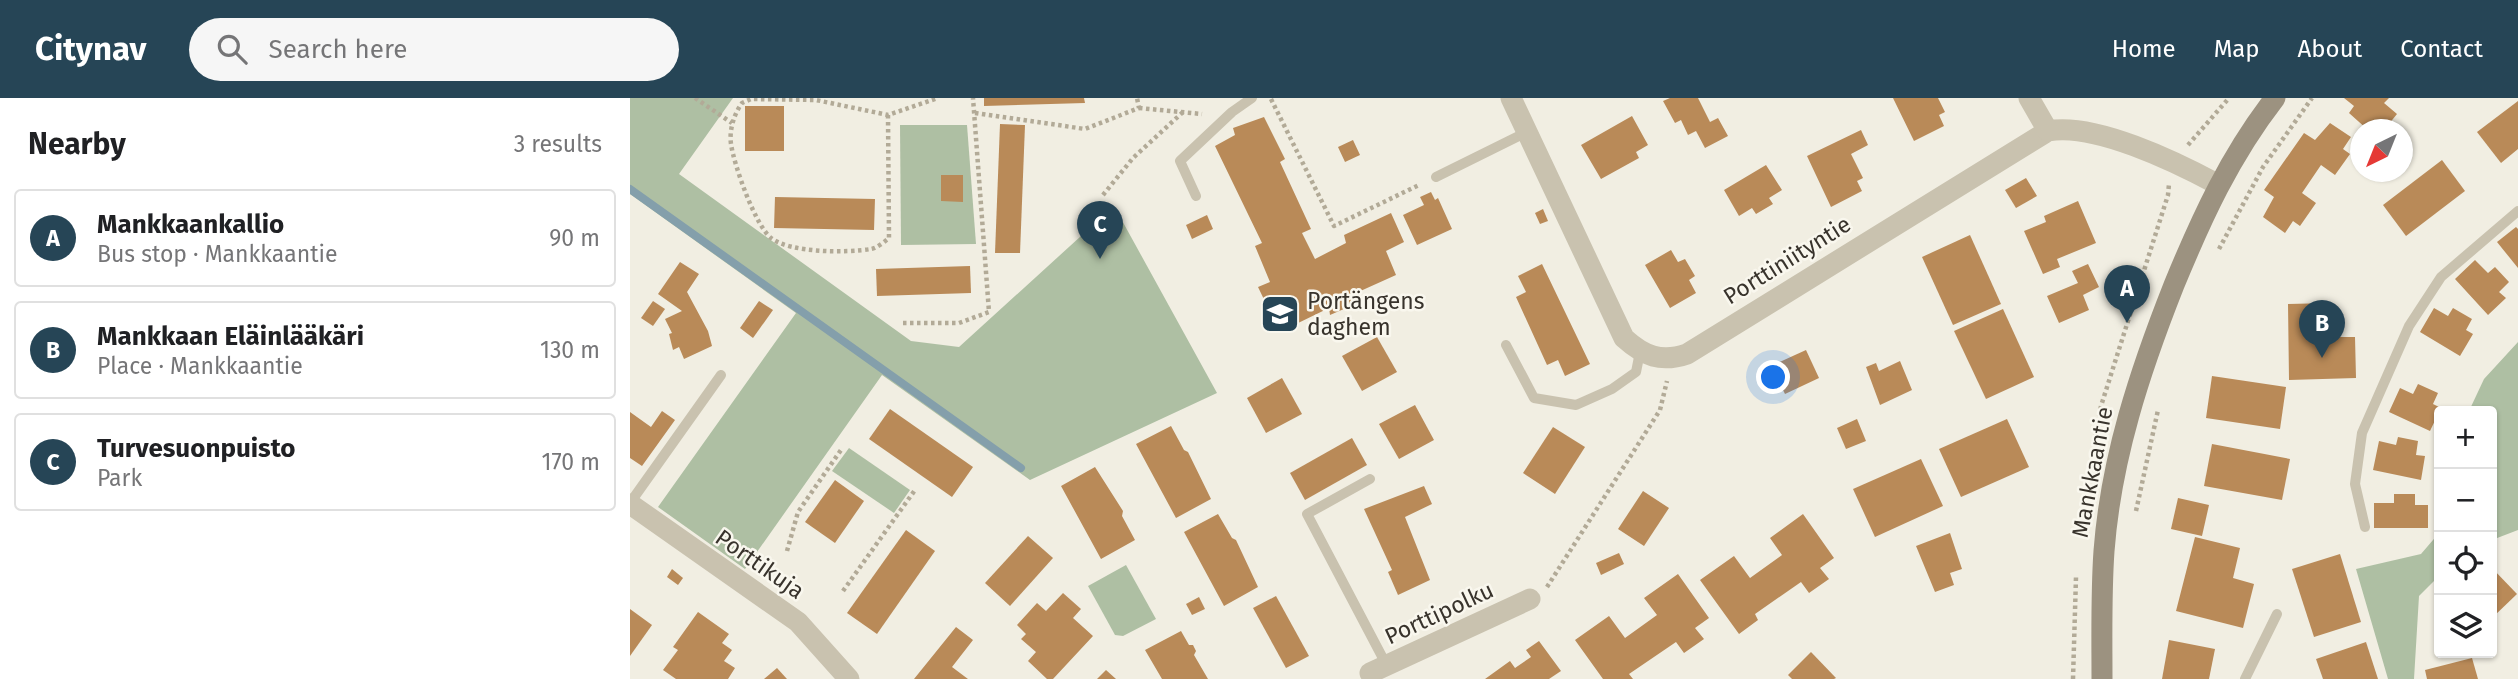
<!DOCTYPE html>
<meta charset="utf-8">
<style>
body{margin:0;font-family:"Fira Sans",sans-serif;background:#f6f6f6;color:#202124}
.controls{position:absolute;right:21px;bottom:21px;display:grid;overflow:hidden;border-radius:7px;box-shadow:0 2px 5px #0004}
.controls button{width:63px;height:63px;display:grid;place-items:center;padding:0;border:0;border-bottom:2px solid #e0e0e0;background:#fff;color:#202124;font:35px sans-serif}
.compass{position:absolute;left:1720px;top:21px;width:63px;height:63px;border-radius:50%;background:#fff;box-shadow:0 2px 5px #0004;rotate:223deg}
.you{position:absolute;left:1144px;top:280px;width:24px;height:24px;margin:-18px;border:5px solid #fff;border-radius:50%;background:#1a73e8;box-shadow:0 0 0 10px #1a73e833}
.badge{display:grid;place-items:center;width:46px;height:46px;border-radius:50%;background:#264556;color:#fff;font-size:23px;font-weight:700}
.pin{position:absolute;translate:-50% -58px;filter:drop-shadow(0 2px 4px #0008)}
.pin::after{content:'';position:absolute;top:37px;width:24px;height:21px;background:inherit;clip-path:polygon(0 0,100% 0,50% 100%)}
.list{margin:0;padding:0;list-style:none}
h2{display:flex;justify-content:space-between;align-items:center;height:91px;margin:0;padding:0 28px;font-size:30px}
h2 small{font-size:23px;font-weight:400;color:#757577}
.list li{display:grid;grid-template-columns:46px 1fr auto;gap:21px;align-items:center;box-sizing:border-box;height:98px;margin:0 14px 14px;padding:0 14px;border:2px solid #e0e0e0;border-radius:7px}
.list b{display:block;font-size:26px;white-space:nowrap}
.list p{margin:0;font-size:23px;white-space:nowrap;color:#757577}
.list em{font-size:23px;font-style:normal;color:#757577}
.icon{flex:none;width:38px;height:38px;fill:none;stroke:currentColor;stroke-width:2;stroke-linecap:round;stroke-linejoin:round}
.map{position:relative;flex:none;width:1888px;height:581px;overflow:hidden}
header{display:flex;align-items:center;gap:42px;box-sizing:border-box;height:98px;padding:0 35px;background:#264556;color:#fff}
header strong{font-size:33px}
nav{display:flex;gap:38px;margin-inline-start:auto;font-size:24px}
.search{width:490px;height:63px;background:#f6f6f6;display:flex;align-items:center;gap:18px;box-sizing:border-box;padding:0 24px;border-radius:38px;color:#757577;font-size:26px}
main{display:flex}
aside{flex:1;background:#fff}
.map>svg:first-child{display:block}
.green{fill:#aebfa3}
.lines{fill:none;stroke-linecap:round;stroke-linejoin:round}
.stream{stroke:#849fab;stroke-width:8}
.building{fill:#b98a58}
.path{stroke:#b2aa97;stroke-width:4.5;stroke-dasharray:3.5 3.5;stroke-linecap:butt}
.lane{stroke:#c9c2af;stroke-width:10}
.street{stroke:#c9c2af;stroke-width:21}
.secondary{stroke:#9c9280;stroke-width:21}
.labels{text-anchor:middle;dominant-baseline:central;stroke-width:5;stroke-linejoin:round;paint-order:stroke}
.street-label{font-size:23px;fill:#38332c;stroke:#f9f7ee}
.poi-label{font-size:23px;fill:#38332c;stroke:#f9f7ee;text-anchor:start}
</style>
<header>
<strong>Citynav</strong>
<div class="search"><svg class="icon" aria-label="search" viewBox="0 0 24 24"><circle cx="10" cy="10" r="6"/><path d="M15 15l6 6"/></svg>Search here</div>
<nav><a>Home</a><a>Map</a><a>About</a><a>Contact</a></nav>
</header>
<main>
<aside>
<h2>Nearby<small>3 results</small></h2>
<ul class="list">
<li><span class="badge">A</span><div><b>Mankkaankallio</b><p>Bus stop · Mankkaantie</p></div><em>90 m</em></li>
<li><span class="badge">B</span><div><b>Mankkaan Eläinlääkäri</b><p>Place · Mankkaantie</p></div><em>130 m</em></li>
<li><span class="badge">C</span><div><b>Turvesuonpuisto</b><p>Park</p></div><em>170 m</em></li>
</ul>
</aside>
<div class="map">
<svg width="1888" height="581" viewBox="0 0 1888 581">
<rect width="100%" height="100%" fill="#f1eee2"/>
<!-- green -->
<g class="green">
<path d="M0,0H103L49,76L281,243L329,249L484,108L587,295L400,382L252,277L115,471L28,409L166,215L0,96Z"/>
<path d="M270,27H337L346,146L271,147Z"/>
<path d="M1888,244V432L1862,442V313H1839L1854,281Z"/>
<path d="M219,350L280,392L264,415L202,373Z"/>
<path d="M1809,435V478L1789,498L1784,581H1758L1726,471L1791,456Z"/>
<path d="M496,467L526,521L493,538L485,537L458,488Z"/>
</g>
<g class="lines">
<!-- stream -->
<path class="stream" d="M0,91L391,370"/>
</g>
<!-- building -->
<g class="building">
<path d="M354,0H454L455,5L354,8Z"/>
<path d="M1040,0H1068L1080,24L1088,20L1098,38L1075,50L1066,33L1058,37L1051,22L1045,25L1033,3Z"/>
<path d="M1263,0H1308L1315,14L1309,17L1314,28L1284,43Z"/>
<path d="M1714,0H1759L1754,5L1767,16L1754,32H1738L1719,15L1724,8Z"/>
<path d="M1888,3V51L1871,65L1847,34Z"/>
<rect x="115" y="8" width="39" height="45"/>
<path d="M1002,18L1018,47L1006,54L1009,60L971,81L951,47Z"/>
<path d="M634,19L655,61L650,64L681,131L672,135L685,161L716,145L714,137L761,115L774,144L756,153L766,177L726,195L730,204L700,217L699,210L662,228L656,214L643,220L628,189L640,184L625,148L632,145L585,48L605,37L603,30Z"/>
<path d="M1700,25L1721,39L1713,51L1720,56L1705,77L1691,67L1672,95L1686,105L1670,128L1663,123L1655,135L1633,119L1644,99L1634,92L1674,35L1685,42Z"/>
<path d="M370,26L395,27L390,155H365Z"/>
<path d="M1231,32L1238,47L1221,56L1233,80L1227,83L1232,93L1201,109L1177,58Z"/>
<path d="M723,42L730,57L715,64L708,49Z"/>
<path d="M1812,62L1835,93L1776,138L1753,107Z"/>
<path d="M1136,67L1152,92L1139,100L1143,106L1126,116L1122,110L1109,118L1094,92Z"/>
<path d="M311,77H333V104L311,103Z"/>
<path d="M1396,80L1407,98L1386,110L1375,92Z"/>
<path d="M801,94L805,102L808,100L822,131L787,147L773,117L794,107L790,99Z"/>
<path d="M145,99L245,101L244,132L144,130Z"/>
<path d="M1448,103L1466,145L1427,161L1430,169L1413,176L1394,133L1416,124L1414,118Z"/>
<path d="M913,111L918,123L910,126L905,115Z"/>
<path d="M577,117L583,131L562,141L556,127Z"/>
<path d="M1886,129L1888,131V170L1867,144Z"/>
<path d="M1340,137L1371,206L1323,227L1292,159Z"/>
<path d="M1041,152L1048,164L1055,161L1065,178L1059,182L1066,195L1040,210L1015,167Z"/>
<path d="M1845,162L1858,175L1865,169L1879,184L1869,194L1876,200L1858,217L1825,181Z"/>
<path d="M50,164L69,176L57,194L78,233L82,248L54,261L49,249L43,252L39,236L42,235L35,221L52,213L28,196Z"/>
<path d="M912,166L960,266L935,278L928,262L917,267L886,199L896,194L888,178Z"/>
<path d="M1458,166L1469,189L1453,197L1459,212L1429,225L1417,198L1448,185L1442,173Z"/>
<path d="M340,168L341,195L247,198L246,171Z"/>
<path d="M23,203L35,211L23,228L11,220Z"/>
<path d="M129,203L143,212L123,240L110,230Z"/>
<path d="M1700,205L1701,239H1725L1726,280L1659,282L1658,206Z"/>
<path d="M1804,210L1818,218L1823,210L1842,221L1836,232L1843,236L1830,258L1790,234Z"/>
<path d="M1373,211L1404,279L1356,301L1324,233Z"/>
<path d="M747,239L767,274L732,293L712,258Z"/>
<path d="M1176,252L1189,280L1155,296L1141,268Z"/>
<path d="M1270,263L1282,292L1250,307L1236,269L1246,265L1249,273Z"/>
<path d="M1582,278L1656,289L1650,331L1576,320Z"/>
<path d="M652,280L672,316L636,335L617,300Z"/>
<path d="M1788,286L1808,295L1803,306L1811,310L1800,333L1759,314L1770,290L1783,296Z"/>
<path d="M785,307L804,342L769,361L749,326Z"/>
<path d="M260,311L343,369L322,399L239,341Z"/>
<path d="M32,313L45,322L12,368L0,360V314L21,329Z"/>
<path d="M1227,321L1236,343L1216,351L1207,330Z"/>
<path d="M1377,321L1399,369L1331,399L1309,351Z"/>
<path d="M541,328L554,352L558,354L581,401L546,420L506,346Z"/>
<path d="M923,329L955,349L925,396L893,375Z"/>
<path d="M1768,339L1788,343L1786,357L1795,358L1791,382L1743,372L1749,343L1766,347Z"/>
<path d="M722,340L737,367L675,402L660,375Z"/>
<path d="M1582,346L1660,361L1652,402L1574,388Z"/>
<path d="M1291,361L1313,408L1245,439L1223,391Z"/>
<path d="M465,369L493,413L492,418L505,442L471,461L431,388Z"/>
<path d="M205,382L234,403L205,445L175,424Z"/>
<path d="M794,388L802,406L775,419L800,482L768,497L758,474L762,472L734,411Z"/>
<path d="M1013,393L1039,410L1014,448L988,431Z"/>
<path d="M1764,396H1785V407H1798V430H1744V405H1764Z"/>
<path d="M1548,400L1579,407L1572,438L1541,431Z"/>
<path d="M588,416L602,440L606,442L628,489L594,508L554,434Z"/>
<path d="M1173,416L1204,460L1190,470L1199,481L1179,495L1171,484L1125,516L1128,522L1109,536L1070,482L1104,458L1120,480L1152,457L1140,440Z"/>
<path d="M276,432L305,453L247,536L217,515Z"/>
<path d="M1320,435L1332,471L1320,475L1324,487L1305,494L1286,448Z"/>
<path d="M398,438L423,460L380,508L355,485Z"/>
<path d="M1565,439L1610,450L1603,480L1624,486L1613,530L1546,513Z"/>
<path d="M989,455L994,466L971,477L966,465Z"/>
<path d="M1710,456L1731,524L1684,539L1662,471Z"/>
<path d="M1862,470L1887,496L1862,520Z"/>
<path d="M42,471L53,480L48,487L37,479Z"/>
<path d="M1048,476L1079,520L1065,530L1074,541L1054,555L1046,544L999,576L1003,581H973L945,542L979,518L995,540L1027,517L1014,500Z"/>
<path d="M433,495L451,511L443,520L463,538L423,581H417L398,563L406,554L391,541L396,536L387,527L407,505L416,513Z"/>
<path d="M646,498L679,558L656,570L623,510Z"/>
<path d="M569,499L575,511L562,517L556,506Z"/>
<path d="M0,511L22,527L0,558Z"/>
<path d="M68,514L99,536L92,545L102,552L94,563L105,570L98,581H46L33,572L48,552L43,549Z"/>
<path d="M326,529L343,542L322,569L338,581H284Z"/>
<path d="M551,533L559,547H563L566,553L564,557L578,581H532L515,552Z"/>
<path d="M1539,542L1585,551L1579,581H1532Z"/>
<path d="M909,543L931,573L919,581H855L880,563L885,570L901,559L896,552Z"/>
<path d="M1736,544L1748,581H1693L1686,561Z"/>
<path d="M1181,554L1206,580L1204,581H1162L1158,577Z"/>
<path d="M1842,560L1848,581H1797L1795,572Z"/>
<path d="M147,570L157,581H134Z"/>
<path d="M476,572L486,581H467Z"/>
</g>
<g class="lines">
<!-- path -->
<g class="path">
<path d="M65,0L102,25"/>
<path d="M641,1L704,128L789,87"/>
<path d="M509,10L572,16"/>
<path d="M345,15L455,31L509,10L507,0"/>
<path d="M258,17L259,140C254,144 247,150 241,151C216,155 160,155 141,140C125,127 104,67 101,46C99,32 104,16 112,5L121,1L186,2L258,17L308,0"/>
<path d="M1558,47L1599,0"/>
<path d="M473,97L503,60L553,14"/>
<path d="M1589,151L1633,69L1682,0"/>
<path d="M273,225H329L359,214L343,0"/>
<path d="M1464,346L1471,308L1538,97L1539,86"/>
<path d="M1506,413L1528,312"/>
<path d="M157,453L168,414L211,352"/>
<path d="M917,489L1030,312L1037,283"/>
<path d="M213,493L285,392"/>
<path d="M1443,581L1446,479"/>
</g>
<!-- lane -->
<g class="lane">
<path d="M806,79L897,34"/>
<path d="M566,98L550,63L602,14L622,0"/>
<path d="M876,247L904,300L946,307L982,291L1006,274L1010,254"/>
<path d="M740,381L677,416L757,568"/>
<path d="M0,405L91,277"/>
<path d="M1735,429L1725,386L1732,335L1779,228L1811,179L1888,113"/>
<path d="M1615,581L1647,516"/>
</g>
<!-- street -->
<g class="street">
<path d="M881,0L994,240C1014,258 1031,265 1057,256L1418,33C1464,24 1546,64 1587,86"/>
<path d="M1399,0L1418,33"/>
<path d="M0,406L168,524L219,581"/>
<path d="M740,575L900,501"/>
</g>
<!-- secondary -->
<path class="secondary" d="M1472,581C1472,539 1471,495 1474,453C1481,360 1510,273 1544,187C1572,119 1600,58 1645,0"/>
</g>
<!-- icons -->
<defs>
<g id="school-square" transform="scale(2.0125)"><rect x="-9" y="-9" width="18" height="18" rx="4" fill="#264556" stroke="#f9f7ee"/><path d="M0-5L7-2L0 1L-7-2ZM-4 1L0 2.5L4 1V4Q0 6-4 4Z" fill="#fff"/></g>
</defs>
<g fill-rule="evenodd">
<use href="#school-square" x="650" y="216"/>
</g>
<g class="labels">
<!-- street labels -->
<g class="street-label">
<text transform="translate(1157 162) rotate(-32)">Porttiniityntie</text>
<text transform="translate(1462 374) rotate(-79)">Mankkaantie</text>
<text transform="translate(130 466) rotate(35)">Porttikuja</text>
<text transform="translate(809 515) rotate(-25)">Porttipolku</text>
</g>
<!-- poi labels -->
<g class="poi-label">
<text x="677" y="203">Portängens<tspan x="677" dy="26">daghem</tspan></text>
</g>
</g>
</svg>
<div class="controls">
<button>+</button>
<button>−</button>
<button><svg class="icon" aria-label="locate" viewBox="0 0 24 24"><circle cx="12" cy="12" r="6"/><path d="M12 2v4M12 18v4M2 12h4M18 12h4"/></svg></button>
<button><svg class="icon" aria-label="layers" viewBox="0 0 24 24"><path d="M12 4l9 5-9 5-9-5zM3 14l9 5 9-5"/></svg></button>
</div>
<svg class="compass" viewBox="-18 -18 36 36"><path d="M0-13l5 13h-10z" fill="#e53935"/><path d="M0 13l5-13h-10z" fill="#757577"/></svg>
<div class="you"></div>
<div class="pin badge" style="left:1497px;top:225px">A</div>
<div class="pin badge" style="left:1692px;top:260px">B</div>
<div class="pin badge" style="left:470px;top:161px">C</div>
</div>
</main>
